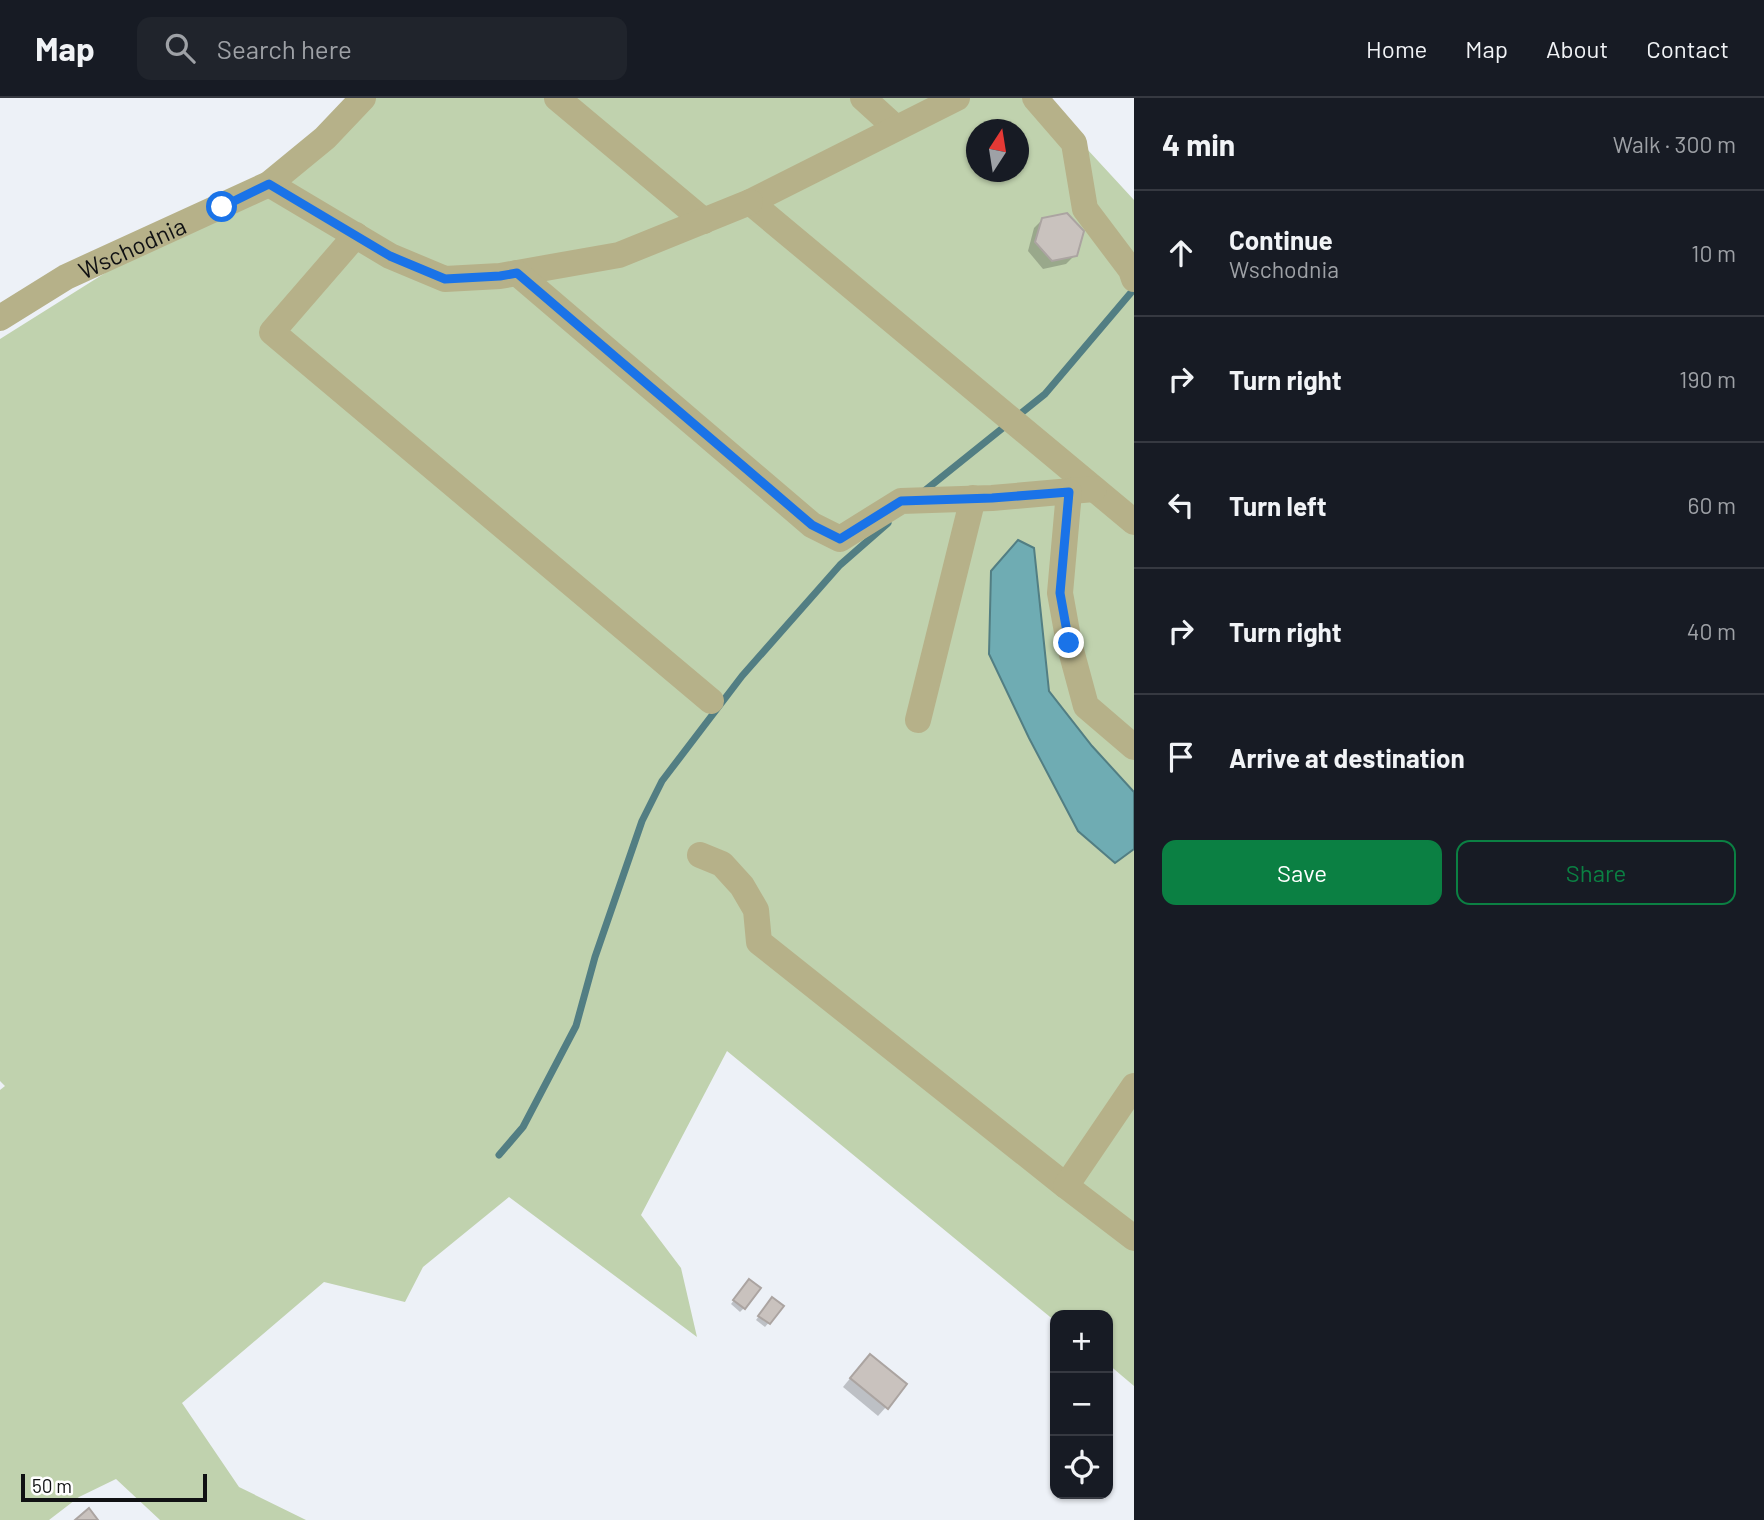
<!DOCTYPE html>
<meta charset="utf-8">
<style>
body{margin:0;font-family:Barlow,sans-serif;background:#20242c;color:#f1f3f6}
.controls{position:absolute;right:21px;bottom:21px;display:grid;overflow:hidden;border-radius:14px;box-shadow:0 2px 5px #0004}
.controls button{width:63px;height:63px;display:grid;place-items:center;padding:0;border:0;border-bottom:2px solid #363941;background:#171b24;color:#f1f3f6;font:35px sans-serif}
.compass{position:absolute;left:966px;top:21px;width:63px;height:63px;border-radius:50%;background:#171b24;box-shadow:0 2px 5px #0004;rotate:12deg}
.scale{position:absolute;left:21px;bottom:18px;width:186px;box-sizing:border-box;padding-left:7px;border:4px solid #101113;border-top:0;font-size:19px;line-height:24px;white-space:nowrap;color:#101113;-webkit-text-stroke:5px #fff;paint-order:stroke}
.stop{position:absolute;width:21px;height:21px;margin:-16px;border:5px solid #1a73e8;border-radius:50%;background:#fff}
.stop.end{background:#1a73e8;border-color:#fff;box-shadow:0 2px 7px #0008}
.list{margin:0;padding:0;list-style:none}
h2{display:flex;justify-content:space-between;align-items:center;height:91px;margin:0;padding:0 28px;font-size:30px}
h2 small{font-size:23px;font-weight:400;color:#9ea1a6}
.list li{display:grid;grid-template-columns:46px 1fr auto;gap:21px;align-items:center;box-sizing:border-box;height:126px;padding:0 28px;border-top:2px solid #363941}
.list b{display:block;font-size:26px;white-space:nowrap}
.list p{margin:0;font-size:23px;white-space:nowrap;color:#9ea1a6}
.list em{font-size:23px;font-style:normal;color:#9ea1a6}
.actions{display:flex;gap:14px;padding:21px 28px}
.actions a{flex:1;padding:16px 0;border:2px solid #0b8043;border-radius:14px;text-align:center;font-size:24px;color:#0b8043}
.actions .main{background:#0b8043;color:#fff}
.icon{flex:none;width:38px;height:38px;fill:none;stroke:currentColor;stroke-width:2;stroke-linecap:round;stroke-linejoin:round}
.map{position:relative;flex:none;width:1134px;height:1422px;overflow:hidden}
header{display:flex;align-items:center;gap:42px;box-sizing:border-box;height:98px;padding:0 35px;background:#171b24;border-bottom:2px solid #363941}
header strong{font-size:33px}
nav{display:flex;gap:38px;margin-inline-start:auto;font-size:24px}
.search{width:490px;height:63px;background:#20242c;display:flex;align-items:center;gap:18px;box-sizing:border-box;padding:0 24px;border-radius:14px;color:#9ea1a6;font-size:26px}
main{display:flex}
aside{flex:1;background:#171b24}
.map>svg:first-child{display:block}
.green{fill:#c0d2ae;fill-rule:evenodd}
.water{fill:#6facb3;stroke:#527e83;stroke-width:2}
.shadow{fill:#0003}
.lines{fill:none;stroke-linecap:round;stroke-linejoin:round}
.stream{stroke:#527e83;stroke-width:7}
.building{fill:#c9c2be;stroke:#aba4a1;stroke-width:2}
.minor{stroke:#b6b189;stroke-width:26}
.route{stroke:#1a73e8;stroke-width:9}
.labels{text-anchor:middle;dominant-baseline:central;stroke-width:5;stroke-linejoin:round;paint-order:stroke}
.street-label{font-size:24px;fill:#101113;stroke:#fff}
</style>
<header>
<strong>Map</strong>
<div class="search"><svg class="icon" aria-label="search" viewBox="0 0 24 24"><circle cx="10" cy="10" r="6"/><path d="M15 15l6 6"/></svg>Search here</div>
<nav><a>Home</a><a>Map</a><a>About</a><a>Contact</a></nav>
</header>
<main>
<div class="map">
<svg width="1134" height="1422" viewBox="0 0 1134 1422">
<rect width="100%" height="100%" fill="#edf1f7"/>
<!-- green -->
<path class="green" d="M373,0H1040L1134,102V1288L1108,1266V1217H1055V1223L727,953L641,1117L681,1170L697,1239L509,1099L423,1169L405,1204L324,1184L182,1305L239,1389L306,1422H160L116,1381L79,1399L49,1422H0V992L5,988L0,983V241L137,155L231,110ZM976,32H1018V74H976Z"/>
<!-- water -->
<path class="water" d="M1018,442L1034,450L1049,593L1092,648L1134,694V751L1115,765L1078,733L1029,640L989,556L991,473Z"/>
<!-- shadow -->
<g class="shadow">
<path d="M1043,121L1075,157L1066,166L1043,171L1028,153L1034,130Z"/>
<path d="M746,1187L744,1210L740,1214L731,1206Z"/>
<path d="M769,1205L782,1209L765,1229L756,1222Z"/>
<path d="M861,1267L886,1309L878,1318L843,1289Z"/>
</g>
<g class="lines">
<!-- stream -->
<g class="stream">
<path d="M923,394L1045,296L1134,191"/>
<path d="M499,1057L523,1029L576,928L595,859L642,723L662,683L742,578L840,467L888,425"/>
</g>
</g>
<!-- building -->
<g class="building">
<path d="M1067,115L1084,133L1077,158L1052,163L1035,144L1042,120Z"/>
<path d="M749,1181L761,1190L745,1211L733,1202Z"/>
<path d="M772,1199L784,1208L770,1226L758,1218Z"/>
<path d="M870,1256L907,1286L888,1311L850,1280Z"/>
<path d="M89,1410L98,1422H75Z"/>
</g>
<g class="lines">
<!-- minor -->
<g class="minor">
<path d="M557,0L704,123"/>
<path d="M863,0L896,30"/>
<path d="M957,0L750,104L1134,424"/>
<path d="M1035,0L1074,45L1085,111L1131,172L1134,181"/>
<path d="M269,86L390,158L445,181L500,178L619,157L750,104"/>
<path d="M356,137L272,234L711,603"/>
<path d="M517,175L812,427L840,441L901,403L992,400L1094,391"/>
<path id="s1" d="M0,220L66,179L269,86L325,40L363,0"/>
<path d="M1069,394L1060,495L1069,545L1086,608L1134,649"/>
<path d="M918,622L973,400"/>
<path d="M700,757L722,766L742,788L756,812L759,844L1066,1088"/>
<path d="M1134,988L1066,1088L1134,1140"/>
</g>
</g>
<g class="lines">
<!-- route -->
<path class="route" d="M222,109L269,86L390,158L445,181L500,178L517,175L812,427L840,441L901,403L992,400L1069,394L1060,495L1069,545"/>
</g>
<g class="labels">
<!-- street labels -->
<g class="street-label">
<text stroke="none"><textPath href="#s1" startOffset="150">Wschodnia</textPath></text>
</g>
</g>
</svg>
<div class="controls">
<button>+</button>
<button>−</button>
<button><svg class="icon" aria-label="locate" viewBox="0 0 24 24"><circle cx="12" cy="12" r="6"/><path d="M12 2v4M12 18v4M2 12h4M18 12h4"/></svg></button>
</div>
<svg class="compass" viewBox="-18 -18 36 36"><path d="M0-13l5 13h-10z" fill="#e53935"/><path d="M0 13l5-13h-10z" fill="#9ea1a6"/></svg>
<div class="scale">50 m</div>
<div class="stop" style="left:222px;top:109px"></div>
<div class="stop end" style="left:1069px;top:545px"></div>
</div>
<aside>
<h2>4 min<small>Walk · 300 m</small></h2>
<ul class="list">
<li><svg class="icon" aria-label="ahead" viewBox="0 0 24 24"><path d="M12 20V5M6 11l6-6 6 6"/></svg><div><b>Continue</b><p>Wschodnia</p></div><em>10 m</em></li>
<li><svg class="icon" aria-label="right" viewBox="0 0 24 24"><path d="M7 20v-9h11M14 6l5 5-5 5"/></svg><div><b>Turn right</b></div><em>190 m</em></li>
<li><svg class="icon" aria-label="left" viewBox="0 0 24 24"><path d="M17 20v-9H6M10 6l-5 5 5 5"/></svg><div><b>Turn left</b></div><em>60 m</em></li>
<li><svg class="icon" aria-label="right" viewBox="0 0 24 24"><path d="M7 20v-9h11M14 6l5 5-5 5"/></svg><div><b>Turn right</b></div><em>40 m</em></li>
<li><svg class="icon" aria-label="arrive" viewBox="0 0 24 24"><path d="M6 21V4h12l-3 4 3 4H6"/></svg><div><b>Arrive at destination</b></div></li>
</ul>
<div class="actions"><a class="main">Save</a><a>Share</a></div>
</aside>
</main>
